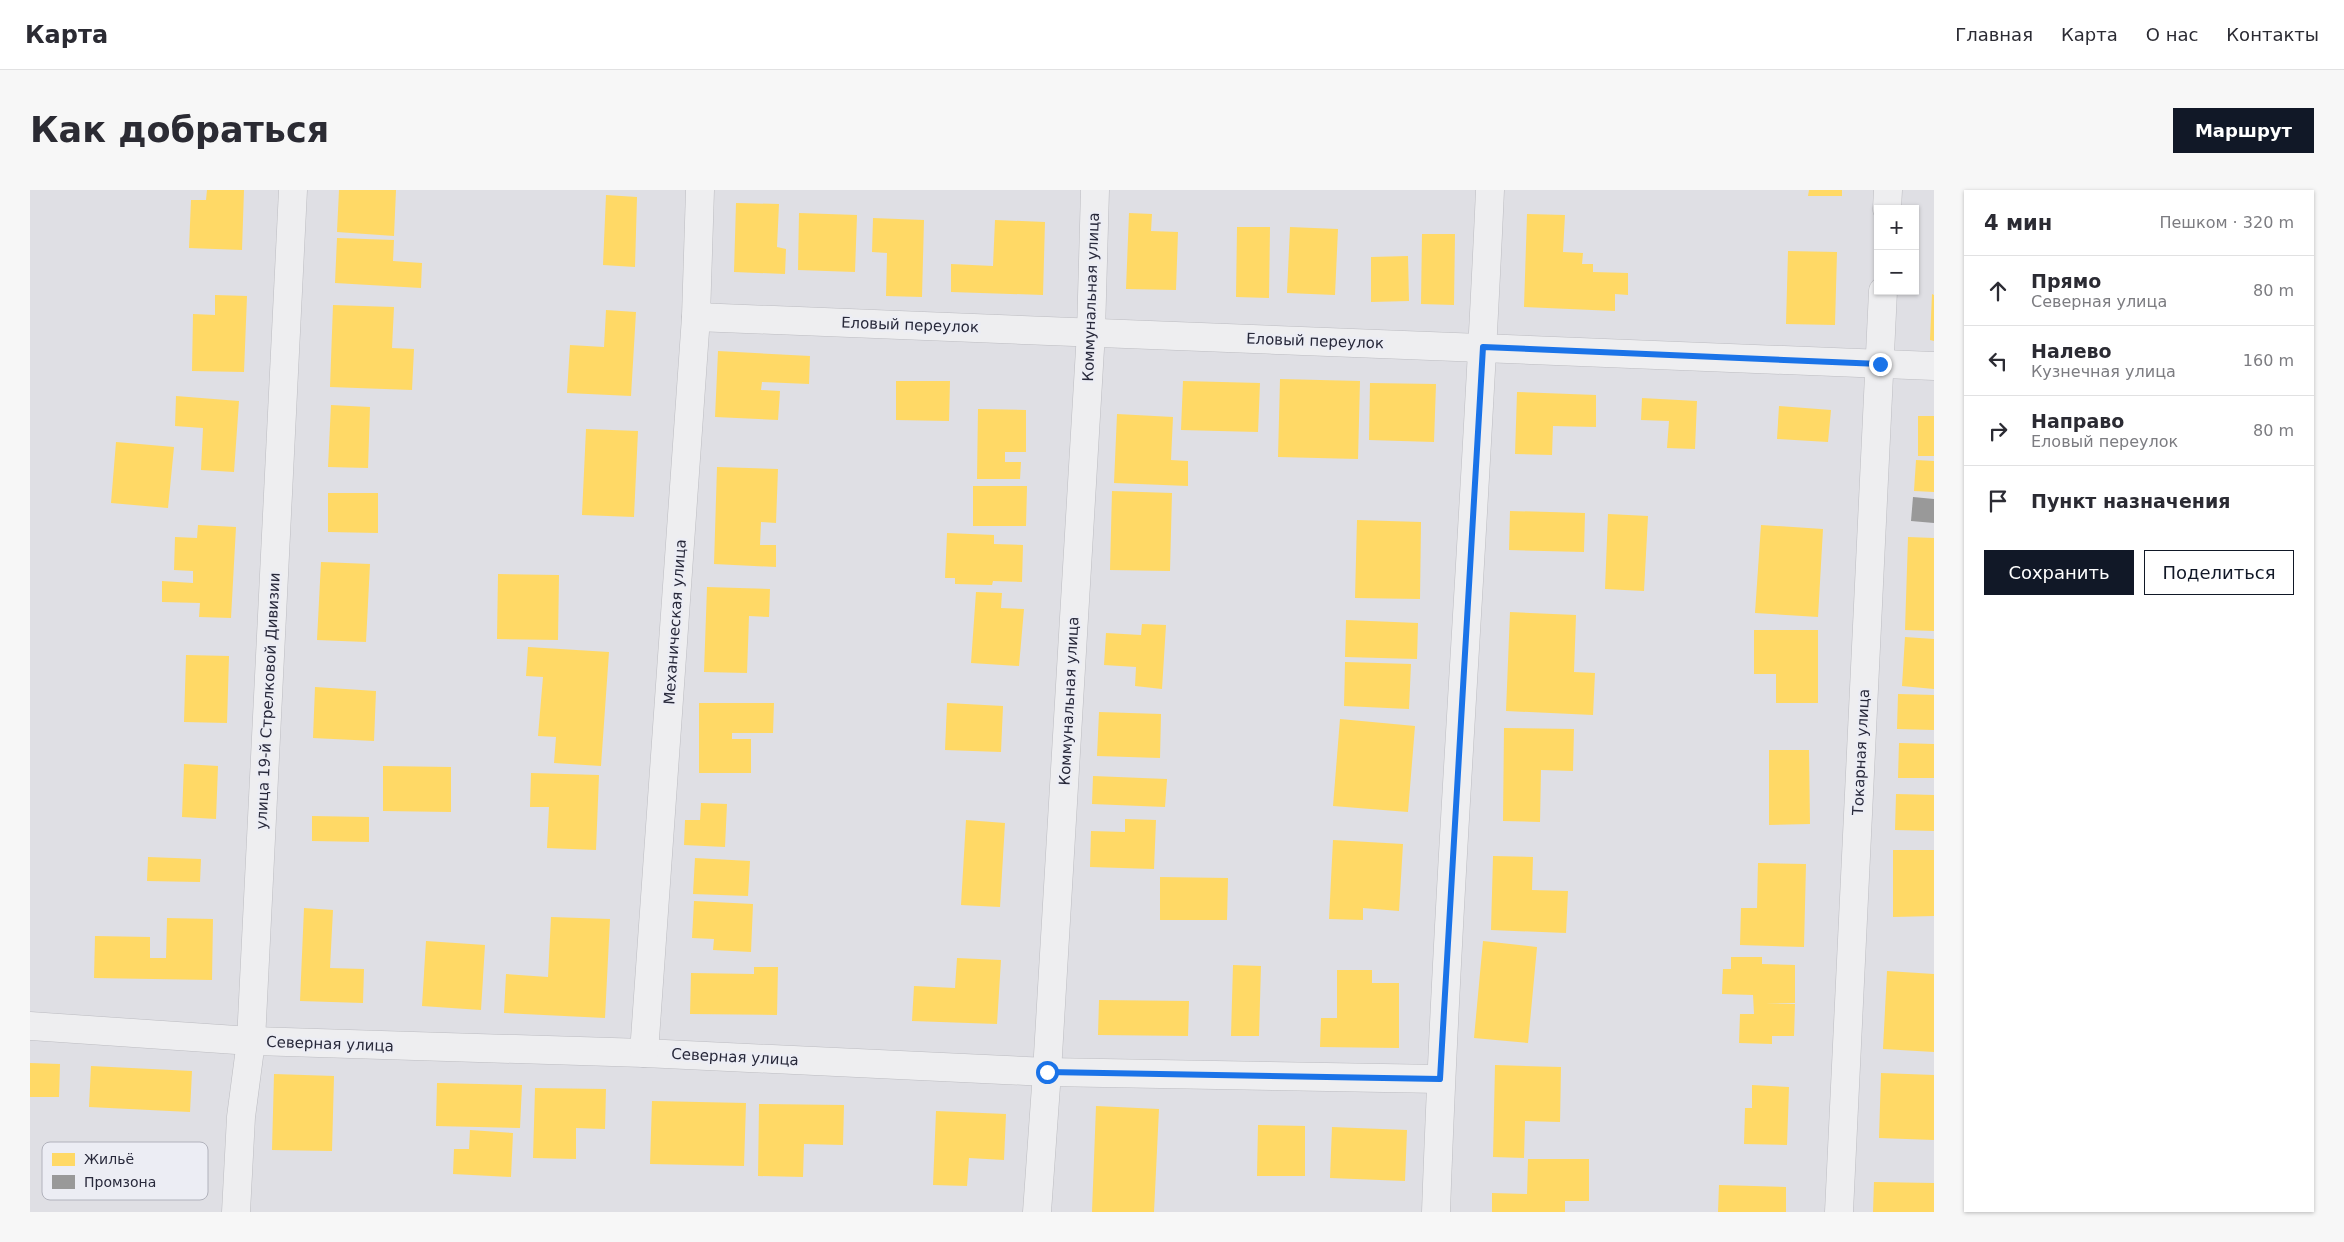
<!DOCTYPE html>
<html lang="ru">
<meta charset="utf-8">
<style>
body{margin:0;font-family:"DejaVu Sans",sans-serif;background:#f7f7f7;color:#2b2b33}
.controls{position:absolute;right:15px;top:15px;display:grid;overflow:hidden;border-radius:0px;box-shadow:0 1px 4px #0004}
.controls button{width:45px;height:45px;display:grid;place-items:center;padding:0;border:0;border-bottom:1px solid #e1e1e2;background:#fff;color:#2b2b33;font:25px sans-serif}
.stop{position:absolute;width:15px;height:15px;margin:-11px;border:4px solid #1a73e8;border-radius:50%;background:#fff}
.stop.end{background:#1a73e8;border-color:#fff;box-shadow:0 1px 5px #0008}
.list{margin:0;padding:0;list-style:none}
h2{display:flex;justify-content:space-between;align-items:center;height:65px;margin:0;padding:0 20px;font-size:21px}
h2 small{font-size:16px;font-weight:400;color:#7c7c81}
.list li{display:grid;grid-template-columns:32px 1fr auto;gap:15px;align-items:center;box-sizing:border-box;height:70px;padding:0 20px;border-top:1px solid #e1e1e2}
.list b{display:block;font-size:19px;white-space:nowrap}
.list p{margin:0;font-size:16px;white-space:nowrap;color:#7c7c81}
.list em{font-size:16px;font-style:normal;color:#7c7c81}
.actions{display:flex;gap:10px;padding:15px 20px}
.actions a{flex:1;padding:11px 0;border:1px solid #111827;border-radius:0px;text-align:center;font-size:18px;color:#111827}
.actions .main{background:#111827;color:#fff}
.icon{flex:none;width:28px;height:28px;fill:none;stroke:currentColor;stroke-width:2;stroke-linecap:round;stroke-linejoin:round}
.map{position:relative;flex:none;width:1904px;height:1022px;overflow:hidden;border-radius:0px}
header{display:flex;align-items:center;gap:30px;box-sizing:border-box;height:70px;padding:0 25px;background:#fff;border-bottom:1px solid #e1e1e2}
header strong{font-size:24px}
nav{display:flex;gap:28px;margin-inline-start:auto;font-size:18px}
.intro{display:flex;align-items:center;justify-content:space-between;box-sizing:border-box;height:120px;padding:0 30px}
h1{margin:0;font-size:35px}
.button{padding:12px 22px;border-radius:0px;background:#111827;color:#fff;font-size:18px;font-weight:700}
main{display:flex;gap:30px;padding:0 30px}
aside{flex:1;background:#fff;border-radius:0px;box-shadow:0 1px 4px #0004}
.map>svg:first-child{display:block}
.homes{fill:#ffd966}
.industry{fill:#999}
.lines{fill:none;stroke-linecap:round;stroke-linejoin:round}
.minor-casing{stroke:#bcbcc1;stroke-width:29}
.minor{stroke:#eeeef0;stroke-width:28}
.route{stroke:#1a73e8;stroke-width:6}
.labels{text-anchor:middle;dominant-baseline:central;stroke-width:5;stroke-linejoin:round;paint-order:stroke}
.street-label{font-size:15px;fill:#28293b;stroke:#ecedf4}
.key{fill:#ecedf4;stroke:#b1b2bc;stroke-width:1}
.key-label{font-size:14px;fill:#28293b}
</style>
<header>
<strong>Карта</strong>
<nav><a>Главная</a><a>Карта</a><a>О нас</a><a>Контакты</a></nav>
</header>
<div class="intro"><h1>Как добраться</h1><a class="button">Маршрут</a></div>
<main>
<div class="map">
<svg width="1904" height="1022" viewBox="0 0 1904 1022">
<rect width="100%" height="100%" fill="#dfdfe4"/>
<!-- homes -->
<g class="homes">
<path d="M177,0H214L212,60L159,58L161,10H176Z"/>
<path d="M309,0H366L364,46L307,42Z"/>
<path d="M1779,0H1812V6H1778Z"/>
<path d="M576,5L607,7L605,77L573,75Z"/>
<path d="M706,13L749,14L747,57L756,59L755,84L704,82Z"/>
<path d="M769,23L827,25L825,82L768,80Z"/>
<path d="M1099,23L1122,24L1121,41L1148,42L1146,100L1096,99Z"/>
<path d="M1497,24L1535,25L1533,62L1553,63L1552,74H1563V82L1598,83V105L1585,104V121L1494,117Z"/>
<path d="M843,28L894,30L892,107L856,106L857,63L842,62Z"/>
<path d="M965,30L1015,32L1013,105L921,102V74L963,76Z"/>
<path d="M1207,37H1240L1239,108L1206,107Z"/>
<path d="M1260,37L1308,39L1305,105L1257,103Z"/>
<path d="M1392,44H1425L1424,115L1391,114Z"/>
<path d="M307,48L364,50L363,71L392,73L391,98L305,93Z"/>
<path d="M1758,61L1807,62L1805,135L1756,134Z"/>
<path d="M1378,66L1379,111L1341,112V67Z"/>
<path d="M1902,104L1904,105V151L1900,150Z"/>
<path d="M185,105L217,106L214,182L162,181L163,124L185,125Z"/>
<path d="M303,115L364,117L362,158L384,159L382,200L300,197Z"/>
<path d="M576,120L606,122L601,206L537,203L540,155L574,157Z"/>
<path d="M688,161L780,166L779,194L732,192L731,200L750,201L748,230L685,227Z"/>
<path d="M1250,189L1330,191L1328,269L1248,267Z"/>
<path d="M866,191H920L919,231L866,230Z"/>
<path d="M1153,191L1230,193L1228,242L1151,240Z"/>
<path d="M1340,193L1406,194L1404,252L1339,250Z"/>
<path d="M1487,202L1566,205V237L1523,236L1522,265L1485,264Z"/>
<path d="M146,206L209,211L204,282L171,280L173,238L145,236Z"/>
<path d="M1612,208L1667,211L1665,259L1637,258L1639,231L1611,230Z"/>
<path d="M301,215L340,217L338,278L298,277Z"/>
<path d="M1749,216L1801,220L1798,252L1747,249Z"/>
<path d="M948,219L996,220V262H975V272H991L990,289H947Z"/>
<path d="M1087,224L1143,227L1141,270L1158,271V296L1084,293Z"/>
<rect x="1888" y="226" width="16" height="40"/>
<path d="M556,239L608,241L604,327L552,325Z"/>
<path d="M86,252L144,257L138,318L81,313Z"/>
<path d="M1886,270L1904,271V302L1884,301Z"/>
<path d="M687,277L748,279L746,333L731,332L730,355H746V377L684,374Z"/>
<path d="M943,296H997L996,336H943Z"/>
<path d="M1082,301L1142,303L1140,381L1080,380Z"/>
<path d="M298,303H348V343L298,342Z"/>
<path d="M1480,321L1555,323L1554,362L1479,360Z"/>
<path d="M1578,324L1618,326L1614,401L1575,399Z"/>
<path d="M1327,330L1391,332L1390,409L1325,408Z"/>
<path d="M168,335L206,337L201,428L169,427L170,413L132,412V391L163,393V381L144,380L145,347L167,348Z"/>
<path d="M1731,335L1793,339L1788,427L1725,423Z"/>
<path d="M917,343L964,345V354L993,355L992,392L963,391L962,395L925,394V388H915Z"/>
<path d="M1878,347L1904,348V441L1875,440Z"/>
<path d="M291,372L340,374L336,452L287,450Z"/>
<path d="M468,384L529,385L528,450L467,449Z"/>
<path d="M677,397L740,399L739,427L719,426L717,483L674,482Z"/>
<path d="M946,402L972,403L971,418L994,419L989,476L941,473Z"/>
<path d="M1480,422L1546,425L1544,482L1565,483L1563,525L1476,521Z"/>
<path d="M1316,430L1388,433L1387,469L1315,467Z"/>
<path d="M1112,434L1136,435L1132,499L1105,496L1106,477L1074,475L1076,443L1111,445Z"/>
<path d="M1724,440H1788V513H1746V484H1724Z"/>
<path d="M1875,447L1904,449V499L1872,496Z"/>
<path d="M498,457L579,462L571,576L524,573L526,547L508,546L513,487L496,486Z"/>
<path d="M156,465L199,466L197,533L154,532Z"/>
<path d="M1315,472L1381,474L1379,519L1314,516Z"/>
<path d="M285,497L346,501L344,551L283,548Z"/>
<path d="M1868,504L1904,505V540L1867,539Z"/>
<path d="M669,513H744L743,543H702V549H721V583H669Z"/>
<path d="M917,513L973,516L971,562L915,560Z"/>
<path d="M1069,522L1131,524L1130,568L1067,566Z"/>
<path d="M1310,529L1385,536L1378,622L1303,616Z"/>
<path d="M1474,538L1544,539L1543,581L1511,580L1510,632L1473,631Z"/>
<path d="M1869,553L1904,554V588H1868Z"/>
<path d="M1739,560H1779L1780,634L1739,635Z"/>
<path d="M154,574L188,576L186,629L152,627Z"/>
<path d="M353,576L421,577V622L353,621Z"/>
<path d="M501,583L569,585L566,660L517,658L519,617H500Z"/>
<path d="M1063,586L1137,589L1135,617L1062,614Z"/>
<path d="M1866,604L1904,605V641L1865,640Z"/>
<path d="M671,613L697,614L695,657L654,655L655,630H670Z"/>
<path d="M282,626L339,627V652L282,651Z"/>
<path d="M1095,629L1126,630L1124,679L1060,677L1061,641L1095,642Z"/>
<path d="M936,630L975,633L970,717L931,715Z"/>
<path d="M1303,650L1373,654L1369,721L1333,718V730L1299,729Z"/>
<path d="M1863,660H1904V726L1863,727Z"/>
<path d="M1463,666L1503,667L1502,700L1538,701L1536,743L1461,740Z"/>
<path d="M118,667L171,669L170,692L117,691Z"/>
<path d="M665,668L720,671L718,706L663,704Z"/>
<path d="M1728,673L1776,674L1774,757L1710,755L1711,718H1727Z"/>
<path d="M1130,687L1198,688L1197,730H1130Z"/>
<path d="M664,711L723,714L721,762L683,760L684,749L662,748Z"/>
<path d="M274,718L303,720L300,778L334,779L333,813L270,811Z"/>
<path d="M521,727L580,729L575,828L474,823L476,784L518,787Z"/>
<path d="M137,728L183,729L182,790L64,788L65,746L120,747V768H136Z"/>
<path d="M396,751L455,755L451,820L392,816Z"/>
<path d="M1453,751L1507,757L1498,853L1444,848Z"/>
<path d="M1701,767H1732V774L1765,775V813H1736L1765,814L1764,846H1742V854L1709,853L1710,824H1724L1723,805L1692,804L1693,779H1701Z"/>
<path d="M927,768L971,770L967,834L882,831L884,796L925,798Z"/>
<path d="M1203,775L1231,776L1229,846H1201Z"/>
<path d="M724,777H748L747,825L660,824L661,783L724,784Z"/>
<path d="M1307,780H1342V793H1369V858L1290,857L1291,828H1307Z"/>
<path d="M1857,781L1904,784V862L1853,859Z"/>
<path d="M1069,810L1159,811L1158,846L1068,845Z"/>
<path d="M0,873L30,874L29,907H0Z"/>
<path d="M1465,875L1531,877L1530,932L1495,931L1494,968L1463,967Z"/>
<path d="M61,876L162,881L160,922L59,917Z"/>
<path d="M1851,883L1904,885V950L1849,948Z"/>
<path d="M244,884L304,886L302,961L242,960Z"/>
<path d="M407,893L492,895L490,938L406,936Z"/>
<path d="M1722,895L1759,897L1757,955L1714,954L1715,918H1722Z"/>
<path d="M505,898L576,899L575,939L546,938V969L503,968Z"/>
<path d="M622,911L716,913L714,976L620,974Z"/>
<path d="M729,914L814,915L813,955L774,954L773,987L728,986Z"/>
<path d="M1066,916L1129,919L1124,1022H1062Z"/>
<path d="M906,921L976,924L974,970L939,968L937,996L903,995Z"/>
<path d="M1228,935L1275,936V986H1227Z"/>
<path d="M1302,937L1377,940L1375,991L1300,988Z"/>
<path d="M440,940L483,943L481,987L423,984L424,959H439Z"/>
<path d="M1498,969H1559V1011H1535V1022H1462V1003L1497,1004Z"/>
<path d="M1844,992L1904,993V1022H1843Z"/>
<path d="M1689,995L1756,997V1022H1688Z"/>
</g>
<!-- industry -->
<path class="industry" d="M1883,307L1904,309V333L1881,331Z"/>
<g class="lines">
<!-- minor casing -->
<g class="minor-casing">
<g id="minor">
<path d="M1857,19L1858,0"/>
<path d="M666,127L1904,176"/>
<path d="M0,836L221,851L614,863L1017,882L1410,889"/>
<path d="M614,863L666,127L670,0"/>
<path d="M206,1022L211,927L221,851L263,0"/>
<path d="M1007,1022L1017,882L1061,142L1065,0"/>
<path d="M1406,1022C1418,681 1445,341 1460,0"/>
<path d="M1809,1022L1853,101"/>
</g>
</g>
<!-- minor -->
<use href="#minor" class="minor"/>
</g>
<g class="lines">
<!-- route -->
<path class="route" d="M1017,882L1410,889L1453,157L1850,174"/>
</g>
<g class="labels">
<!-- street labels -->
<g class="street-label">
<text transform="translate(1061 107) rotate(-88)">Коммунальная улица</text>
<text transform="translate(880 135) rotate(2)">Еловый переулок</text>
<text transform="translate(1285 151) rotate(2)">Еловый переулок</text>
<text transform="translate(645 432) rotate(-86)">Механическая улица</text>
<text transform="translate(238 511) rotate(-87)">улица 19-й Стрелковой Дивизии</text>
<text transform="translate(1039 511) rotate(-87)">Коммунальная улица</text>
<text transform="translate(1831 562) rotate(-87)">Токарная улица</text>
<text transform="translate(300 854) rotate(2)">Северная улица</text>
<text transform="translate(705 867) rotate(3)">Северная улица</text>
</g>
</g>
<!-- legend -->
<rect x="12" y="952" width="166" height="58" rx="8" class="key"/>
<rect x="22" y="963" width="23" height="13" fill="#ffd966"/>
<rect x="22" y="985" width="23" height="14" fill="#999"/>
<g class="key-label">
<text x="54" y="974">Жильё</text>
<text x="54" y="997">Промзона</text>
</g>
</svg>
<div class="controls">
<button>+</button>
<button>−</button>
</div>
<div class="stop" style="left:1017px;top:882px"></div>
<div class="stop end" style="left:1850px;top:174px"></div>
</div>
<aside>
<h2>4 мин<small>Пешком · 320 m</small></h2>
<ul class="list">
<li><svg class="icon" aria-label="ahead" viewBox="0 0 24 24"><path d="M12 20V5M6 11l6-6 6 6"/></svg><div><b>Прямо</b><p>Северная улица</p></div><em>80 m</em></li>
<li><svg class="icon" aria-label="left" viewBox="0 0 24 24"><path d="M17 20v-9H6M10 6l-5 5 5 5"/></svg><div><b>Налево</b><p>Кузнечная улица</p></div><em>160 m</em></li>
<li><svg class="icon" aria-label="right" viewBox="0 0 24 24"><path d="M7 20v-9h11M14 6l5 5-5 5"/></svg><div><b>Направо</b><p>Еловый переулок</p></div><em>80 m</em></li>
<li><svg class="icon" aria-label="arrive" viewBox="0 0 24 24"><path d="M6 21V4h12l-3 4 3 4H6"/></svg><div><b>Пункт назначения</b></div></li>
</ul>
<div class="actions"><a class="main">Сохранить</a><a>Поделиться</a></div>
</aside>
</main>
